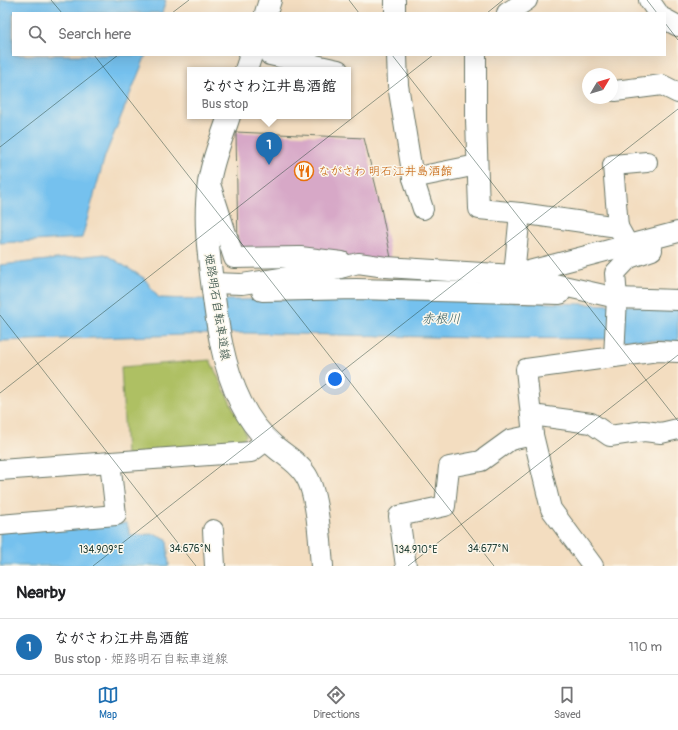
<!DOCTYPE html>
<meta charset="utf-8">
<style>
body{margin:0;font-family:Pangolin,"Klee One",sans-serif;background:#f2f2f2;color:#202124}
.compass{position:absolute;left:582px;top:68px;width:36px;height:36px;border-radius:50%;background:#fff;box-shadow:0 4px 16px #0002;rotate:52deg}
.you{position:absolute;left:335px;top:379px;width:14px;height:14px;margin:-10px;border:3px solid #fff;border-radius:50%;background:#1a73e8;box-shadow:0 0 0 6px #1a73e833}
.badge{display:grid;place-items:center;width:26px;height:26px;border-radius:50%;background:#1f6fb2;color:#fff;font-size:13px;font-weight:700}
.pin{position:absolute;translate:-50% -33px;filter:drop-shadow(0 1px 2px #0008)}
.pin::after{content:'';position:absolute;top:21px;width:14px;height:12px;background:inherit;clip-path:polygon(0 0,100% 0,50% 100%)}
.popup{position:absolute;left:187px;top:67px;width:164px;height:52px;box-sizing:border-box;display:grid;place-content:center;border-radius:0px;background:#fff;filter:drop-shadow(0 1px 3px #0005);font-size:13px;white-space:nowrap;color:#757577}
.popup b{font-size:15px;color:#202124}
.popup::after{content:'';position:absolute;left:50%;top:100%;margin-left:-8px;border:8px solid transparent;border-top-color:#fff}
.list{margin:0;padding:0;list-style:none}
h2{display:flex;justify-content:space-between;align-items:center;height:52px;margin:0;padding:0 16px;font-size:17px}
h2 small{font-size:13px;font-weight:400;color:#757577}
.list li{display:grid;grid-template-columns:26px 1fr auto;gap:12px;align-items:center;box-sizing:border-box;height:56px;padding:0 16px;border-top:1px solid #e0e0e0}
.list b{display:block;font-size:15px;white-space:nowrap}
.list p{margin:0;font-size:13px;white-space:nowrap;color:#757577}
.list em{font-size:13px;font-style:normal;color:#757577}
.icon{flex:none;width:22px;height:22px;fill:none;stroke:currentColor;stroke-width:2;stroke-linecap:round;stroke-linejoin:round}
.map{position:relative;flex:none;width:678px;height:566px;overflow:hidden}
.search{position:absolute;background:#fff;box-shadow:0 4px 16px #0002;left:12px;right:12px;top:12px;height:44px;display:flex;align-items:center;gap:10px;box-sizing:border-box;padding:0 14px;border-radius:0px;color:#757577;font-size:15px}
.sheet{height:108px;background:#fff}
nav{display:flex;justify-content:space-around;align-items:center;box-sizing:border-box;height:56px;border-top:1px solid #e0e0e0;background:#fff;font-size:11px;color:#757577}
nav a{display:grid;justify-items:center;gap:2px}
nav .on{color:#1f6fb2}
.map>svg:first-child{display:block}
.green{fill:#aec064;stroke:#667e4c}
.water{fill:#74c1ee;stroke:#4a7f91}
.building{fill:#d7a8c7}
.lines{fill:none;stroke-linecap:round;stroke-linejoin:round}
.minor-casing{stroke:#697565;stroke-width:22}
.major-casing{stroke:#697565;stroke-width:24}
.minor{stroke:#fff;stroke-width:20}
.major{stroke:#fff;stroke-width:22}
.ticks{fill:none;stroke:#1f3d34;stroke-width:1;stroke-opacity:0.45}
.labels{text-anchor:middle;dominant-baseline:central;stroke-width:3;stroke-linejoin:round;paint-order:stroke}
.food-label{font-size:12px;fill:#c56008;stroke:#fbf7ec;text-anchor:start}
.street-label{font-size:12px;fill:#1f3d34;stroke:#fbf7ec}
.water-label{font-size:13px;font-style:italic;fill:#345e62;stroke:#fbf7ec}
.ticks-label{font-size:10px;text-anchor:middle;fill:#1f3d34;stroke:#fbf7ec;stroke-width:3;stroke-linejoin:round;paint-order:stroke}
</style>
<div class="map">
<svg width="678" height="566" viewBox="0 0 678 566">
<rect width="100%" height="100%" fill="#fbf7ec"/>
<filter id="ink" filterUnits="userSpaceOnUse"><feTurbulence type="fractalNoise" baseFrequency=".025" numOctaves="2"/><feDisplacementMap in="SourceGraphic" scale="8" xChannelSelector="R" yChannelSelector="G"/><feConvolveMatrix kernelMatrix="1 2 1 2 8 2 1 2 1" color-interpolation-filters="sRGB"/></filter>
<filter id="wash" filterUnits="userSpaceOnUse"><feTurbulence type="fractalNoise" baseFrequency=".012" numOctaves="4" result="noise"/><feDisplacementMap in="SourceGraphic" scale="16" xChannelSelector="R" yChannelSelector="G"/><feGaussianBlur stdDeviation="0.9" result="paint"/><feColorMatrix in="noise" values="0 0 0 0 0 0 0 0 0 0 0 0 0 0 0 0 0 1.4 0 .05"/><feComposite in="paint" operator="in"/></filter>
<g filter="url(#wash)">
<rect width="100%" height="100%" fill="#f3ddc0"/>
<!-- green -->
<path class="green" d="M210,360L233,408L243,424L246,436L240,442L229,446L126,455L121,367Z"/>
<!-- water -->
<g class="water">
<path d="M0,0H166L162,13H13V55H146L105,156L82,238L0,243Z"/>
<path d="M105,254L144,278L159,298L231,300L394,298L678,307V342L620,339L476,338L245,333L0,341V265Z"/>
<path d="M127,523L130,535L155,534L167,539L169,566H0V531Z"/>
</g>
<g id="blocks">
<!-- building -->
<path class="building" d="M236,132L364,138L380,203L392,263L238,250Z"/>
</g>
</g>
<g filter="url(#ink)">
<use href="#blocks" fill-opacity="0" stroke="#697565" stroke-width="1"/>
<g class="lines">
<!-- minor casing -->
<g class="minor-casing">
<g id="minor">
<path d="M395,0V13"/>
<path d="M649,0L658,13"/>
<path d="M507,13L527,0"/>
<path d="M665,19L678,26"/>
<path d="M270,55L338,70"/>
<path d="M397,55L398,85L413,178L423,209"/>
<path d="M476,55V120L479,209L520,213L514,275L617,298L678,300"/>
<path d="M615,91L662,85L678,93"/>
<path d="M413,178L477,165"/>
<path d="M210,184L234,258L300,257L342,262"/>
<path d="M520,213L618,227L628,245"/>
<path d="M618,227L613,165L647,162"/>
<path d="M212,283L242,284L333,270L358,263L386,267L514,275L678,232"/>
<path d="M262,291L356,289L560,294"/>
<path d="M614,357L617,298L615,273L629,258L652,250"/>
<path d="M532,415L591,423L610,436L644,431L661,433L678,429"/>
<path d="M0,470L251,452L267,440"/>
<path d="M0,525L116,515L110,462"/>
<path d="M213,530L215,566"/>
<path d="M406,566L399,516L445,506L449,467L481,461L510,440L533,435"/>
<path d="M593,566L551,509L533,435L526,369L658,351L678,352"/>
</g>
</g>
<!-- major casing -->
<g class="major-casing">
<g id="major">
<path d="M266,13L270,0"/>
<path d="M246,70L251,55"/>
<path d="M229,116C222,138 212,160 209,183C204,216 208,249 212,282C217,323 222,365 241,403C249,419 260,434 274,446C284,455 298,462 305,474C318,492 320,543 322,566"/>
</g>
</g>
<!-- minor -->
<use href="#minor" class="minor"/>
<!-- major -->
<use href="#major" class="major"/>
</g>
</g>
<!-- ticks -->
<path class="ticks" d="M51,0L62,13M349,0L359,13M647,0L657,13M172,13L189,0M487,13L503,0M665,23L678,40M94,55L494,566M392,55L678,421M0,147L118,55M0,315L196,566M0,393L433,55M93,566L678,109M408,566L678,355"/>
<!-- icons -->
<defs>
<g id="restaurant-ring" transform="scale(1)"><circle r="9.5" fill="#fbf7ec" stroke="#e8710a" stroke-width="1.5"/><path d="M-5-6h1v4h1v-4h1v4h1v-4h1v5L-1.5 .5V6h-2V.5L-5-1ZM5-6V6H3V1.5H1.5Q1.5-4 5-6Z" fill="#e8710a"/></g>
</defs>
<g fill-rule="evenodd">
<use href="#restaurant-ring" x="304" y="171"/>
</g>
<g class="labels">
<!-- food labels -->
<g class="food-label">
<text x="318" y="171">ながさわ 明石江井島酒館</text>
</g>
<!-- street labels -->
<g class="street-label">
<text transform="translate(217 307) rotate(81)">姫路明石自転車道線</text>
</g>
<!-- water labels -->
<g class="water-label">
<text x="441" y="319">赤根川</text>
</g>
</g>
<g class="ticks-label">
<text x="190" y="552">34.676°N</text>
<text x="488" y="552">34.677°N</text>
<text x="101" y="553">134.909°E</text>
<text x="416" y="553">134.910°E</text>
</g>
</svg>
<svg class="compass" viewBox="-18 -18 36 36"><path d="M0-13l5 13h-10z" fill="#e53935"/><path d="M0 13l5-13h-10z" fill="#757577"/></svg>
<div class="you"></div>
<div class="pin badge" style="left:269px;top:165px">1</div>
<div class="popup"><b>ながさわ江井島酒館</b>Bus stop</div>
<div class="search"><svg class="icon" aria-label="search" viewBox="0 0 24 24"><circle cx="10" cy="10" r="6"/><path d="M15 15l6 6"/></svg>Search here</div>
</div>
<section class="sheet">
<h2>Nearby<small></small></h2>
<ul class="list">
<li><span class="badge">1</span><div><b>ながさわ江井島酒館</b><p>Bus stop · 姫路明石自転車道線</p></div><em>110 m</em></li>
</ul>
</section>
<nav>
<a class="on"><svg class="icon" aria-label="map" viewBox="0 0 24 24"><path d="M3 6l6-2 6 2 6-2v14l-6 2-6-2-6 2zM9 4v14M15 6v14"/></svg>Map</a>
<a><svg class="icon" aria-label="directions" viewBox="0 0 24 24"><path d="M12 3l9 9-9 9-9-9zM9 14v-3h6M13 9l2 2-2 2"/></svg>Directions</a>
<a><svg class="icon" aria-label="saved" viewBox="0 0 24 24"><path d="M7 4h10v16l-5-4-5 4z"/></svg>Saved</a>
</nav>
